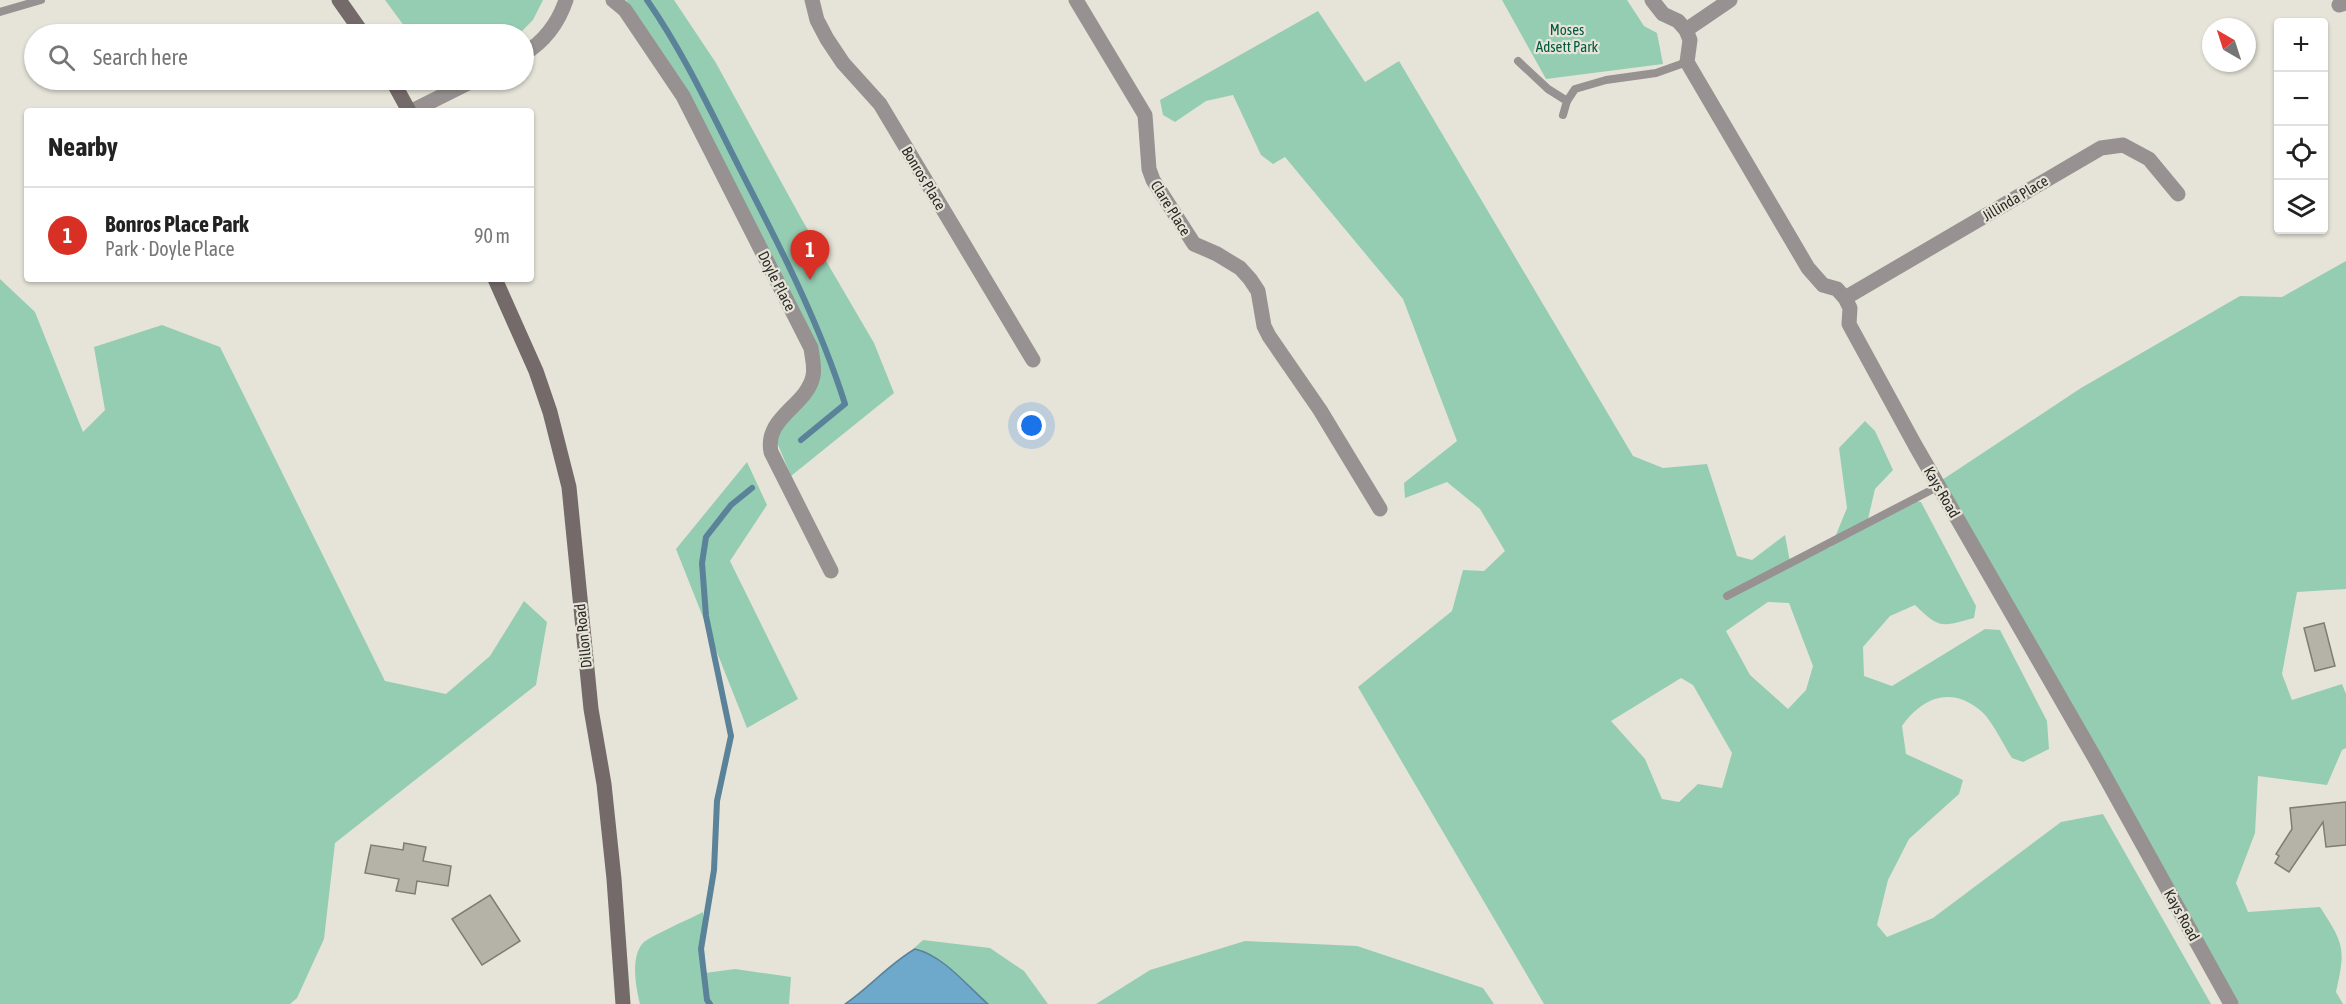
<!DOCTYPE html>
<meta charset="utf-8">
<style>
body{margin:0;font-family:"Asap Condensed",sans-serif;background:#f6f6f6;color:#222}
.controls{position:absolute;right:18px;top:18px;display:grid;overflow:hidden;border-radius:6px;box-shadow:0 2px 4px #0004}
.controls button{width:54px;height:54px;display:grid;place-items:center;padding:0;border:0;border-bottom:2px solid #e0e0e0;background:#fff;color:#222;font:30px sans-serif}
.compass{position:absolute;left:2202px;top:18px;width:54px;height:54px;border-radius:50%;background:#fff;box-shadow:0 2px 4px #0004;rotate:321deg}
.you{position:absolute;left:1032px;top:426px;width:21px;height:21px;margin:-15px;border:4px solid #fff;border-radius:50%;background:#1a73e8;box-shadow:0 0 0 9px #1a73e833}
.badge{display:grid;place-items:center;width:39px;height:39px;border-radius:50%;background:#d93025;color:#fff;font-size:20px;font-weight:700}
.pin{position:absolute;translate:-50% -50px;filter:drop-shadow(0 2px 3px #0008)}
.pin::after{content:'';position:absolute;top:32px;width:21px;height:18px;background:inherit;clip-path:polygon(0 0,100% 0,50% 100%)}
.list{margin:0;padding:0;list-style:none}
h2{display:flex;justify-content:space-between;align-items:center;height:78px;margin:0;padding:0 24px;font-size:26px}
h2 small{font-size:20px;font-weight:400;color:#767676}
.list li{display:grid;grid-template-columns:39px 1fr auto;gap:18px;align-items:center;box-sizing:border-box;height:96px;padding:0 24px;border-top:2px solid #e0e0e0}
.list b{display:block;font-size:22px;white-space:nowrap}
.list p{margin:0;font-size:20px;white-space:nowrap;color:#767676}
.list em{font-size:20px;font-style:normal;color:#767676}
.icon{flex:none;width:33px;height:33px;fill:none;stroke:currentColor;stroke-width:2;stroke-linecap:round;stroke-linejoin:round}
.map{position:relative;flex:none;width:2346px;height:1004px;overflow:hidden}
.search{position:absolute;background:#fff;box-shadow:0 2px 4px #0004;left:24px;top:24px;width:510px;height:66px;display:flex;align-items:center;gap:15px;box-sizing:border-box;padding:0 21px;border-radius:33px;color:#767676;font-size:22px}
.panel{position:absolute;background:#fff;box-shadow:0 2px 4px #0004;left:24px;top:108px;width:510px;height:174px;border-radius:6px}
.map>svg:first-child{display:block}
.green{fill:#95cdb3;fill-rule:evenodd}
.water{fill:#6ea8cb;stroke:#5a8299;stroke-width:1.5}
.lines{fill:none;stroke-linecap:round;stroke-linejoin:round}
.stream{stroke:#5a8299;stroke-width:6}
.building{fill:#b5b3a7;stroke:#7f7c72;stroke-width:1.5}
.service{stroke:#979191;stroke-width:8}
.minor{stroke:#979191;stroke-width:15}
.secondary{stroke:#736a69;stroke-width:15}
.labels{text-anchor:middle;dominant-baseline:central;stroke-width:4.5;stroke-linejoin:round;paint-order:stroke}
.park-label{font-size:15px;fill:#035b3f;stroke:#e6e4d8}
.street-label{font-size:15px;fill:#2b2a25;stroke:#e6e4d8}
</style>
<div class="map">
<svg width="2346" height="1004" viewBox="0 0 2346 1004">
<rect width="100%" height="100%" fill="#e6e4d8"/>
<!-- green -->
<g class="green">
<path d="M385,0H543L533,20L519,34H410Z"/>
<path d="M626,0H674L716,63L801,218L874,343L894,393L791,476L776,440L783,423L819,373L685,89Z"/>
<path d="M1502,0H1627L1644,26L1657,33L1663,64L1546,79Z"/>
<path d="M1318,11L1365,82L1399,61L1633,456L1663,468L1707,464L1737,556L1752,560L1785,535L1790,562L1831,547L1847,508L1839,448L1865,421L1875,431L1893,470L1875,489L1868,519L1907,499L1921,502L1976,606L1974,618C1941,627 1940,629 1915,605L1890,616L1863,647L1864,676L1892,686L1985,629L2000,630L2047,721L2049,749L2023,762L2012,758C2004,746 1992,720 1981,711C1951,686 1923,697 1902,726L1906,754L1963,780L1959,794L1909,839L1888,880L1877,925L1887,937L1933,918L2061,822L2103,814L2211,1004H1544L1358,687L1452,611L1463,570L1484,571L1505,551L1480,509L1447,482L1405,498L1404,483L1457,441L1403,299L1285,157L1273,164L1261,155L1233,95L1206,101L1175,122L1163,115L1160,100ZM1768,602L1789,603L1813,666L1806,690L1788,709L1750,675L1726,631ZM1681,678L1693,685L1732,753L1722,788L1698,784L1679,802L1662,799L1645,759L1611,721Z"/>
<path d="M2346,261V589L2297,592L2282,674L2292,700L2342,684L2346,694V748L2342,750L2327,785L2258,776L2255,833L2236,883L2248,912L2320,907C2344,944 2346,948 2336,992L2343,1004H2235L1942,480L2081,388L2240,296L2282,297Z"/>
<path d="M0,279L35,312L83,432L105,410L94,347L162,325L220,347L385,681L446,694L490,656L524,601L547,622L536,685L335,843L324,939L297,998L290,1004H0Z"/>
<path d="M747,462L767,505L730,561L798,699L747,728L676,549Z"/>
<path d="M703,912L705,973L735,969L791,977L789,1004H640C636,988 630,957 643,943C650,936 692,918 703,912Z"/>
<path d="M923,940L990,948L1024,971L1048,1004H966L917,963L912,950Z"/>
<path d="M1245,941L1357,946L1483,988L1494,1004H1096L1150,970Z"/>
</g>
<!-- water -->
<path class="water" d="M915,949C944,956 966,985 988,1004H845C870,987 889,964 915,949Z"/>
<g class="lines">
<!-- stream -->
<g class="stream">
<path d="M647,0C684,53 712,114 741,171C780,247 819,322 845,404L801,440"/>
<path d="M710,1004L707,1000L701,949L714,870L717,801L731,736L706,616L702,563L706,537L731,505L752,488"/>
</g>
</g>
<!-- building -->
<g class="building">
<path d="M2324,623L2335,666L2315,671L2304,628Z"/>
<path d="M2346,802V845L2326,847L2323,822L2289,872L2275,863L2279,856L2276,854L2292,829L2290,808Z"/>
<path d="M404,843L426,847L423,861L451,866L448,886L417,881L415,894L396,891L399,879L365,873L371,845L403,850Z"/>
<path d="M490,895L520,941L482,965L452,919Z"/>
</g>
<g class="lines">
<!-- service -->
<g class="service">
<path d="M0,12L41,0"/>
<path d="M1518,61L1548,89L1567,101"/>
<path d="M1563,115L1567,101L1575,89L1606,80L1656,73L1687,62"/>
<path d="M1727,596L1939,486"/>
</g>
<!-- minor -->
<g class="minor">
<path d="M613,0L625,10L683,96L811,348C812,357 815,367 813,376C807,406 764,417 771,452L831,571"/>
<path d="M812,0L817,20L827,39L843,63L880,104L1033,360"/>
<path d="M1076,0L1145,115L1149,169L1153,180L1194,244L1217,254L1240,268L1250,279L1258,291L1264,326L1269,336L1320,410L1380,509"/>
<path d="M1652,0L1663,14L1678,21L1686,30L1690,40L1687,62L1808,268L1823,285L1837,289L1845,298L1850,308L1849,324L1915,445L2096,760L2231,1004"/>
<path d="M2339,5L2346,3"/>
<path d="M1686,30L1730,0"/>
<path d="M524,54C545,41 558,24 566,0"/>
<path d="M412,111L474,80"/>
<path d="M1845,298L2101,148L2123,145L2149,159L2178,194"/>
</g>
<!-- secondary -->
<g class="secondary">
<path d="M339,0L363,34"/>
<path d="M392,80L409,111"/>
<path d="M495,279L536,371L550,412L569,487L591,709L604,784L614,879L623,1004"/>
</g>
</g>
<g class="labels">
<!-- park labels -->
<g class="park-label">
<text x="1567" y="29">Moses<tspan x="1567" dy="17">Adsett Park</tspan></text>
</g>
<!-- street labels -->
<g class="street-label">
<text transform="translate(924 178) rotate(59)">Bonros Place</text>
<text transform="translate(2015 198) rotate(-31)">Jillinda Place</text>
<text transform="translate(1171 208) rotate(58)">Clare Place</text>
<text transform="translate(777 281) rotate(63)">Doyle Place</text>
<text transform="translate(1942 492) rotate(60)">Kays Road</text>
<text transform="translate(583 636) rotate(-96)">Dillon Road</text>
<text transform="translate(2182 915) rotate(61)">Kays Road</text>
</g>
</g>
</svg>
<div class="controls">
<button>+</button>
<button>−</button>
<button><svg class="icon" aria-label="locate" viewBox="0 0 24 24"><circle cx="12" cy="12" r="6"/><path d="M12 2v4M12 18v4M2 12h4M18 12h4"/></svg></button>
<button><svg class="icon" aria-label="layers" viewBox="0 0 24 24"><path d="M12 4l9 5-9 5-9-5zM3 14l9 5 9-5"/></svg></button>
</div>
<svg class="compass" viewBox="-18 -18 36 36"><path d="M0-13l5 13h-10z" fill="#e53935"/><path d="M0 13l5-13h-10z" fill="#767676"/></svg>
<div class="you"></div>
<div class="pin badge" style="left:810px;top:280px">1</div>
<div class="search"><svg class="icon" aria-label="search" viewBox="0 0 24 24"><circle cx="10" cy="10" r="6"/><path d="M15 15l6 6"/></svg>Search here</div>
<section class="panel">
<h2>Nearby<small></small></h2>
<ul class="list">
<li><span class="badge">1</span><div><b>Bonros Place Park</b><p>Park · Doyle Place</p></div><em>90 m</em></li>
</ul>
</section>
</div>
